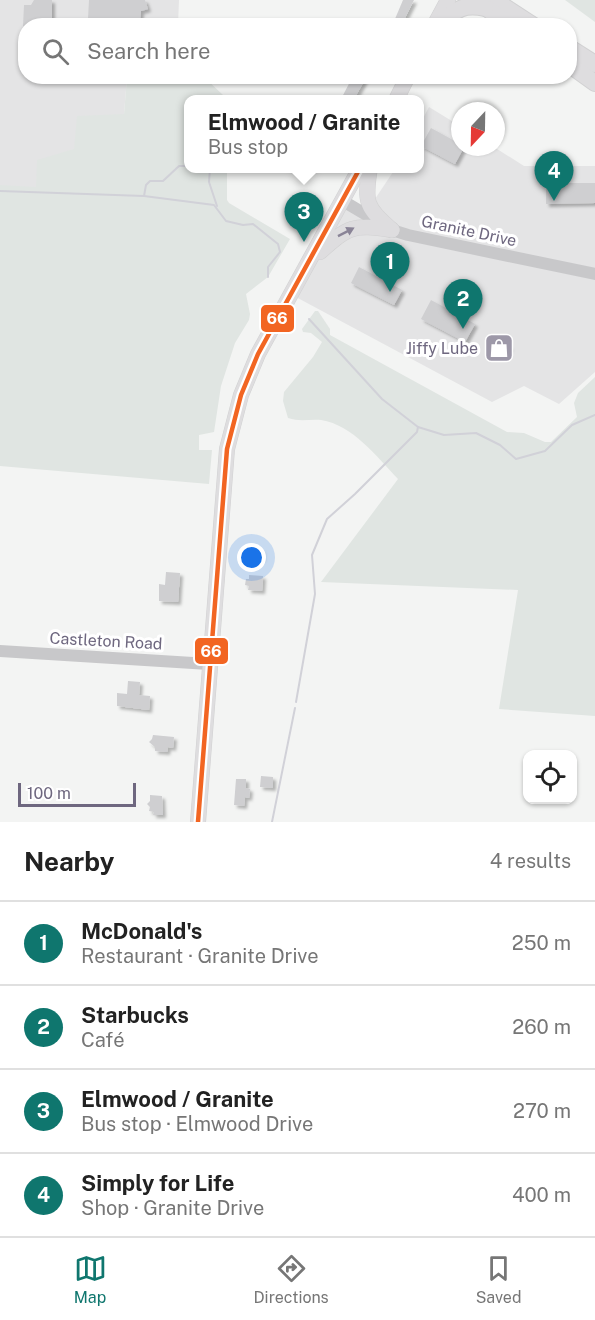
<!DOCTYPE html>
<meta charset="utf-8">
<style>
body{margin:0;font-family:"Public Sans",sans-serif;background:#f2f2f2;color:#222}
.controls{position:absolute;right:18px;bottom:18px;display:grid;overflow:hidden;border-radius:12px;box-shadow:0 2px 4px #0004}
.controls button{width:54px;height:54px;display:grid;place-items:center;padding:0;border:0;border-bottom:2px solid #e0e0e0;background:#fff;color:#222;font:30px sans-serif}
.compass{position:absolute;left:451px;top:102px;width:54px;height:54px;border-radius:50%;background:#fff;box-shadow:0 2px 4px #0004;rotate:202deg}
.scale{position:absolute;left:18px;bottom:15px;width:118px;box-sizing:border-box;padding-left:6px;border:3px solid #6e677f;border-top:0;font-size:16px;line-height:21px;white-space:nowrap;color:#6e677f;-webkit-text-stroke:4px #fff;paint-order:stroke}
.you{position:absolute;left:252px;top:558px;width:21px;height:21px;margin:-15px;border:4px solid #fff;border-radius:50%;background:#1a73e8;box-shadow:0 0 0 9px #1a73e833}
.badge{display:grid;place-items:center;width:39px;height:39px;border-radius:50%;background:#0f766e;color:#fff;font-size:20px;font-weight:700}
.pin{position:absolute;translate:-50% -50px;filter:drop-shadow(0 2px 3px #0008)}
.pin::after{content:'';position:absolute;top:32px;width:21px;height:18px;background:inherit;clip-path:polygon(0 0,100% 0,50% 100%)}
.popup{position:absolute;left:184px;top:95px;width:240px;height:78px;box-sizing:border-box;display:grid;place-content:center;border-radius:12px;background:#fff;filter:drop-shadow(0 2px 4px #0005);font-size:20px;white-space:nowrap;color:#767676}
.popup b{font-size:22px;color:#222}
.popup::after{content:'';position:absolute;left:50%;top:100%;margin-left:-12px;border:12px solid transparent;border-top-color:#fff}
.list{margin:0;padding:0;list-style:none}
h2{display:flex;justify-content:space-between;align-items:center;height:78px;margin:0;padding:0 24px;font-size:26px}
h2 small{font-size:20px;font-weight:400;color:#767676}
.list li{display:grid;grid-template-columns:39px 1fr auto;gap:18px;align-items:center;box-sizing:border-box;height:84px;padding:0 24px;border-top:2px solid #e0e0e0}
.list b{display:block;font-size:22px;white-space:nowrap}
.list p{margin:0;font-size:20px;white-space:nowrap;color:#767676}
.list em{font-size:20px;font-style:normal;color:#767676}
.icon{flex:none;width:33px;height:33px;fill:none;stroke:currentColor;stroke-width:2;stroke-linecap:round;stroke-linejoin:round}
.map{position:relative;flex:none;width:595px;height:822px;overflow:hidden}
.search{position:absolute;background:#fff;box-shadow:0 2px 4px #0004;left:18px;right:18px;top:18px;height:66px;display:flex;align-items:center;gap:15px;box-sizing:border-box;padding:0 21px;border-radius:24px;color:#767676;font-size:22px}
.sheet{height:414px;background:#fff}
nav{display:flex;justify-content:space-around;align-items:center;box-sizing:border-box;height:84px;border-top:2px solid #e0e0e0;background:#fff;font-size:16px;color:#767676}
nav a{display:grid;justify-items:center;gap:3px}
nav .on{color:#0f766e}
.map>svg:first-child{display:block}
.built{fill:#e4e4e5}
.green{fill:#e0e5e2}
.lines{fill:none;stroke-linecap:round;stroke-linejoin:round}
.stream{stroke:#d1d1d8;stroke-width:2}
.building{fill:#cfcfd1;filter:url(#shadow)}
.major-casing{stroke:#d1d1d2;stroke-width:16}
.highway-casing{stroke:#d1d1d2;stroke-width:18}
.minor{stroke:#c8c8ca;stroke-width:12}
.major{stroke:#dedddf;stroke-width:15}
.highway{stroke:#dedddf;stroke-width:16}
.bus-1-casing{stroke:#fff;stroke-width:9}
.bus-1{stroke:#f26522;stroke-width:4.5}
.oneway{fill:#8a8497}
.labels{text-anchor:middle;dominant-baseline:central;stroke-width:6;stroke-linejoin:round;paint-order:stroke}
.street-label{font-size:16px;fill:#6e677f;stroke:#fff}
.poi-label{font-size:16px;fill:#6e677f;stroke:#fff;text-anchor:end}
.line-badge{stroke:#fff;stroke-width:2}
.badge-label{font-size:16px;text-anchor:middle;font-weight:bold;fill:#fff}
</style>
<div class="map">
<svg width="595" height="822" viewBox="0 0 595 822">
<defs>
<filter id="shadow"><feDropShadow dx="3" dy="3" stdDeviation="1.5" flood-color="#0004"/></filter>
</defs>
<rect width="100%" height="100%" fill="#f3f4f3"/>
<!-- built -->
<g class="built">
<path d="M0,0H179L178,25L26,26V76L127,77L124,114L69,196L0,197Z"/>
<path d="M429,107L460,126V147H494L524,166H595V372L559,404L524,386L492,402L294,296L347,200L367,211L395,169L419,168L420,124Z"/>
</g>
<!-- green -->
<g class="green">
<path d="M565,0H595V22Z"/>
<path d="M127,77H204L223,95L225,99L188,100V168L229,169L227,172V200L229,203L290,239L268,277L246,294L250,314L249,320L235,343L221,386L214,432L199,435V450H212L209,484L0,466V185L36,187L37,160L74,149L77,116L124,114Z"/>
<path d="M315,311H318L330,329V335L507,432L524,433L545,442H551L577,417L574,403L578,393L595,377V716L499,709L518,590L321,582L398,479C377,457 353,425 321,420C309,419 300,422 288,418L283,401L284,392L313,357L322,342L311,333L303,332L302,329Z"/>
</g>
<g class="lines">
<!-- stream -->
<g class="stream">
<path d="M210,168L209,182L217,206"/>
<path d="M0,191L144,196L214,205L226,221L243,225L253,224L278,244L280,252L268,267V277"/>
<path d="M144,196L146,185L150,181H163L179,166H188"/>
<path d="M309,319L382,399L418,427L444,435L476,433L500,445L516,459L545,451L572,425L595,415"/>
<path d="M296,702L315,594L312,555L327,519L355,494L417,432L418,427"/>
<path d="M272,822L295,708"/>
</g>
</g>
<!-- building -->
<g class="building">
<path d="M34,0H52V26H23L24,5H31Z"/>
<path d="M89,0H145L148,9L141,11L140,22L88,19Z"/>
<path d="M403,0H414L401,26H392Z"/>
<path d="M353,76H367L354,99H341Z"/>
<path d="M431,128L460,144V147H464L455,164L421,146Z"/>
<path d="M546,183H595V203L546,204Z"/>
<path d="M359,267L402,290L394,305L351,283Z"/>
<path d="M431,300L475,324L465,342L421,319Z"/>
<path d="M493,338L510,347L504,357L488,349Z"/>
<path d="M249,549L262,550V559L248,558Z"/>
<path d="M166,572L180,573L178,602L159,601V584L165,585Z"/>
<path d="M249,575L263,576L262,591L248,590L249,586L245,585L246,579H249Z"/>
<path d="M128,681L140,682L139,695L150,696L149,710L117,706V693L127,694Z"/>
<path d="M153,735L174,737L173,748L168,747L167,752L155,751V747L149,742L152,739Z"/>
<path d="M261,776L273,777V788L260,787Z"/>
<path d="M236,779H246V788L250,789L249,798L245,797L244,806L234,805Z"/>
<path d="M150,795L162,796L163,815H153L154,812L149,811L150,807L147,804L150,801Z"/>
</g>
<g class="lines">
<!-- major casing -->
<g class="major-casing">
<g id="major">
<path d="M434,26L448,0"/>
<path d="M396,100L408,76"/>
<path d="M370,168C364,203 366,207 392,230"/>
<path d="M320,252C349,226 353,224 392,230"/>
<path d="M198,822L227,449L241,395L258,354L360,168"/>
</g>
</g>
<!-- highway casing -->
<g class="highway-casing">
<g id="highway">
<path d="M494,0L534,26"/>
<path d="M477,1L511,26"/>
<path d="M437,26C455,11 461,3 485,8"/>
<path d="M570,48L595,64"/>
<path d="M570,65L595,83"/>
</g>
</g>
<!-- minor -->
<g class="minor">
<path d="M343,201L392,230L408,235L595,274"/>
<path d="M0,651L209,664"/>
</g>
<!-- major -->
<use href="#major" class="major"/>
<!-- highway -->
<use href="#highway" class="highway"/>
<!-- bus-1 casing -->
<g class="bus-1-casing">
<path id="bus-1" d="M198,822L227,449L241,395L258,354L360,168"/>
</g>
<!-- bus-1 -->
<use href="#bus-1" class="bus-1"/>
</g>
<!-- one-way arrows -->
<defs><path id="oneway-solid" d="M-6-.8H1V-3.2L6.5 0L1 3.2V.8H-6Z" transform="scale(1.5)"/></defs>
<use class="oneway" href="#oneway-solid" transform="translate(346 232) rotate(-27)"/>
<!-- icons -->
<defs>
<g id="shop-square" transform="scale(1.5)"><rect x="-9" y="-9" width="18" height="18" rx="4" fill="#9d98a8" stroke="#fff"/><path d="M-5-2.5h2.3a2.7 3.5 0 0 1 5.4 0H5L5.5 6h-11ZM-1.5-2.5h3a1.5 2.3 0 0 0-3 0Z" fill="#fff"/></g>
</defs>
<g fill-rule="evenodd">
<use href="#shop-square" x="499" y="348"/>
</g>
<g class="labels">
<!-- street labels -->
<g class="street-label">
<text transform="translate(469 231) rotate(12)">Granite Drive</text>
<text transform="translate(106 641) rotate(3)">Castleton Road</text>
</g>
<!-- poi labels -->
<g class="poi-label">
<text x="478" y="348">Jiffy Lube</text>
</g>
</g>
<g class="line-badge">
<rect x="260" y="304" width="35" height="29" rx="6" fill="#f26522"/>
<rect x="194" y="637" width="35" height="28" rx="6" fill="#f26522"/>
</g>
<g class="badge-label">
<text x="277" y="324">66</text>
<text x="211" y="657">66</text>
</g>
</svg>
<div class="controls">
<button><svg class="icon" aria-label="locate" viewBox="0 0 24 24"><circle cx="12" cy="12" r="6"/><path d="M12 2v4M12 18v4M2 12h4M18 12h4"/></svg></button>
</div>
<svg class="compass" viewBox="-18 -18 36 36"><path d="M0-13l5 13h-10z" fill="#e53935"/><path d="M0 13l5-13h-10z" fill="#767676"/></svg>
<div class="scale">100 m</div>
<div class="you"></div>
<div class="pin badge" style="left:390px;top:292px">1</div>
<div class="pin badge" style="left:463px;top:329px">2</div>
<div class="pin badge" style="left:304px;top:242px">3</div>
<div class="popup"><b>Elmwood / Granite</b>Bus stop</div>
<div class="pin badge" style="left:554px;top:201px">4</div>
<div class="search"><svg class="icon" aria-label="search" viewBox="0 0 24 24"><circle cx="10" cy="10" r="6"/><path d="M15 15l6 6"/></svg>Search here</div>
</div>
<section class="sheet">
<h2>Nearby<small>4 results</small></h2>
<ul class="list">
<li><span class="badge">1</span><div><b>McDonald's</b><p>Restaurant · Granite Drive</p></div><em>250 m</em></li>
<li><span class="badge">2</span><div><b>Starbucks</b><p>Café</p></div><em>260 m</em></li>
<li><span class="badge">3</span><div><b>Elmwood / Granite</b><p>Bus stop · Elmwood Drive</p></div><em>270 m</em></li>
<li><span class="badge">4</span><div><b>Simply for Life</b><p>Shop · Granite Drive</p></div><em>400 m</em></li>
</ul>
</section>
<nav>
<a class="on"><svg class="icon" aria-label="map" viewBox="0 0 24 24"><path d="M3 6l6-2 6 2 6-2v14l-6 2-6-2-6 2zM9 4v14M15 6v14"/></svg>Map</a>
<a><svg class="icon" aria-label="directions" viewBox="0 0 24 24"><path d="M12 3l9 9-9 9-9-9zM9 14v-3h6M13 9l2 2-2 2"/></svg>Directions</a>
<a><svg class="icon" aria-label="saved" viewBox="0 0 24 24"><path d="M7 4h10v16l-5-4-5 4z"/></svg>Saved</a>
</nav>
